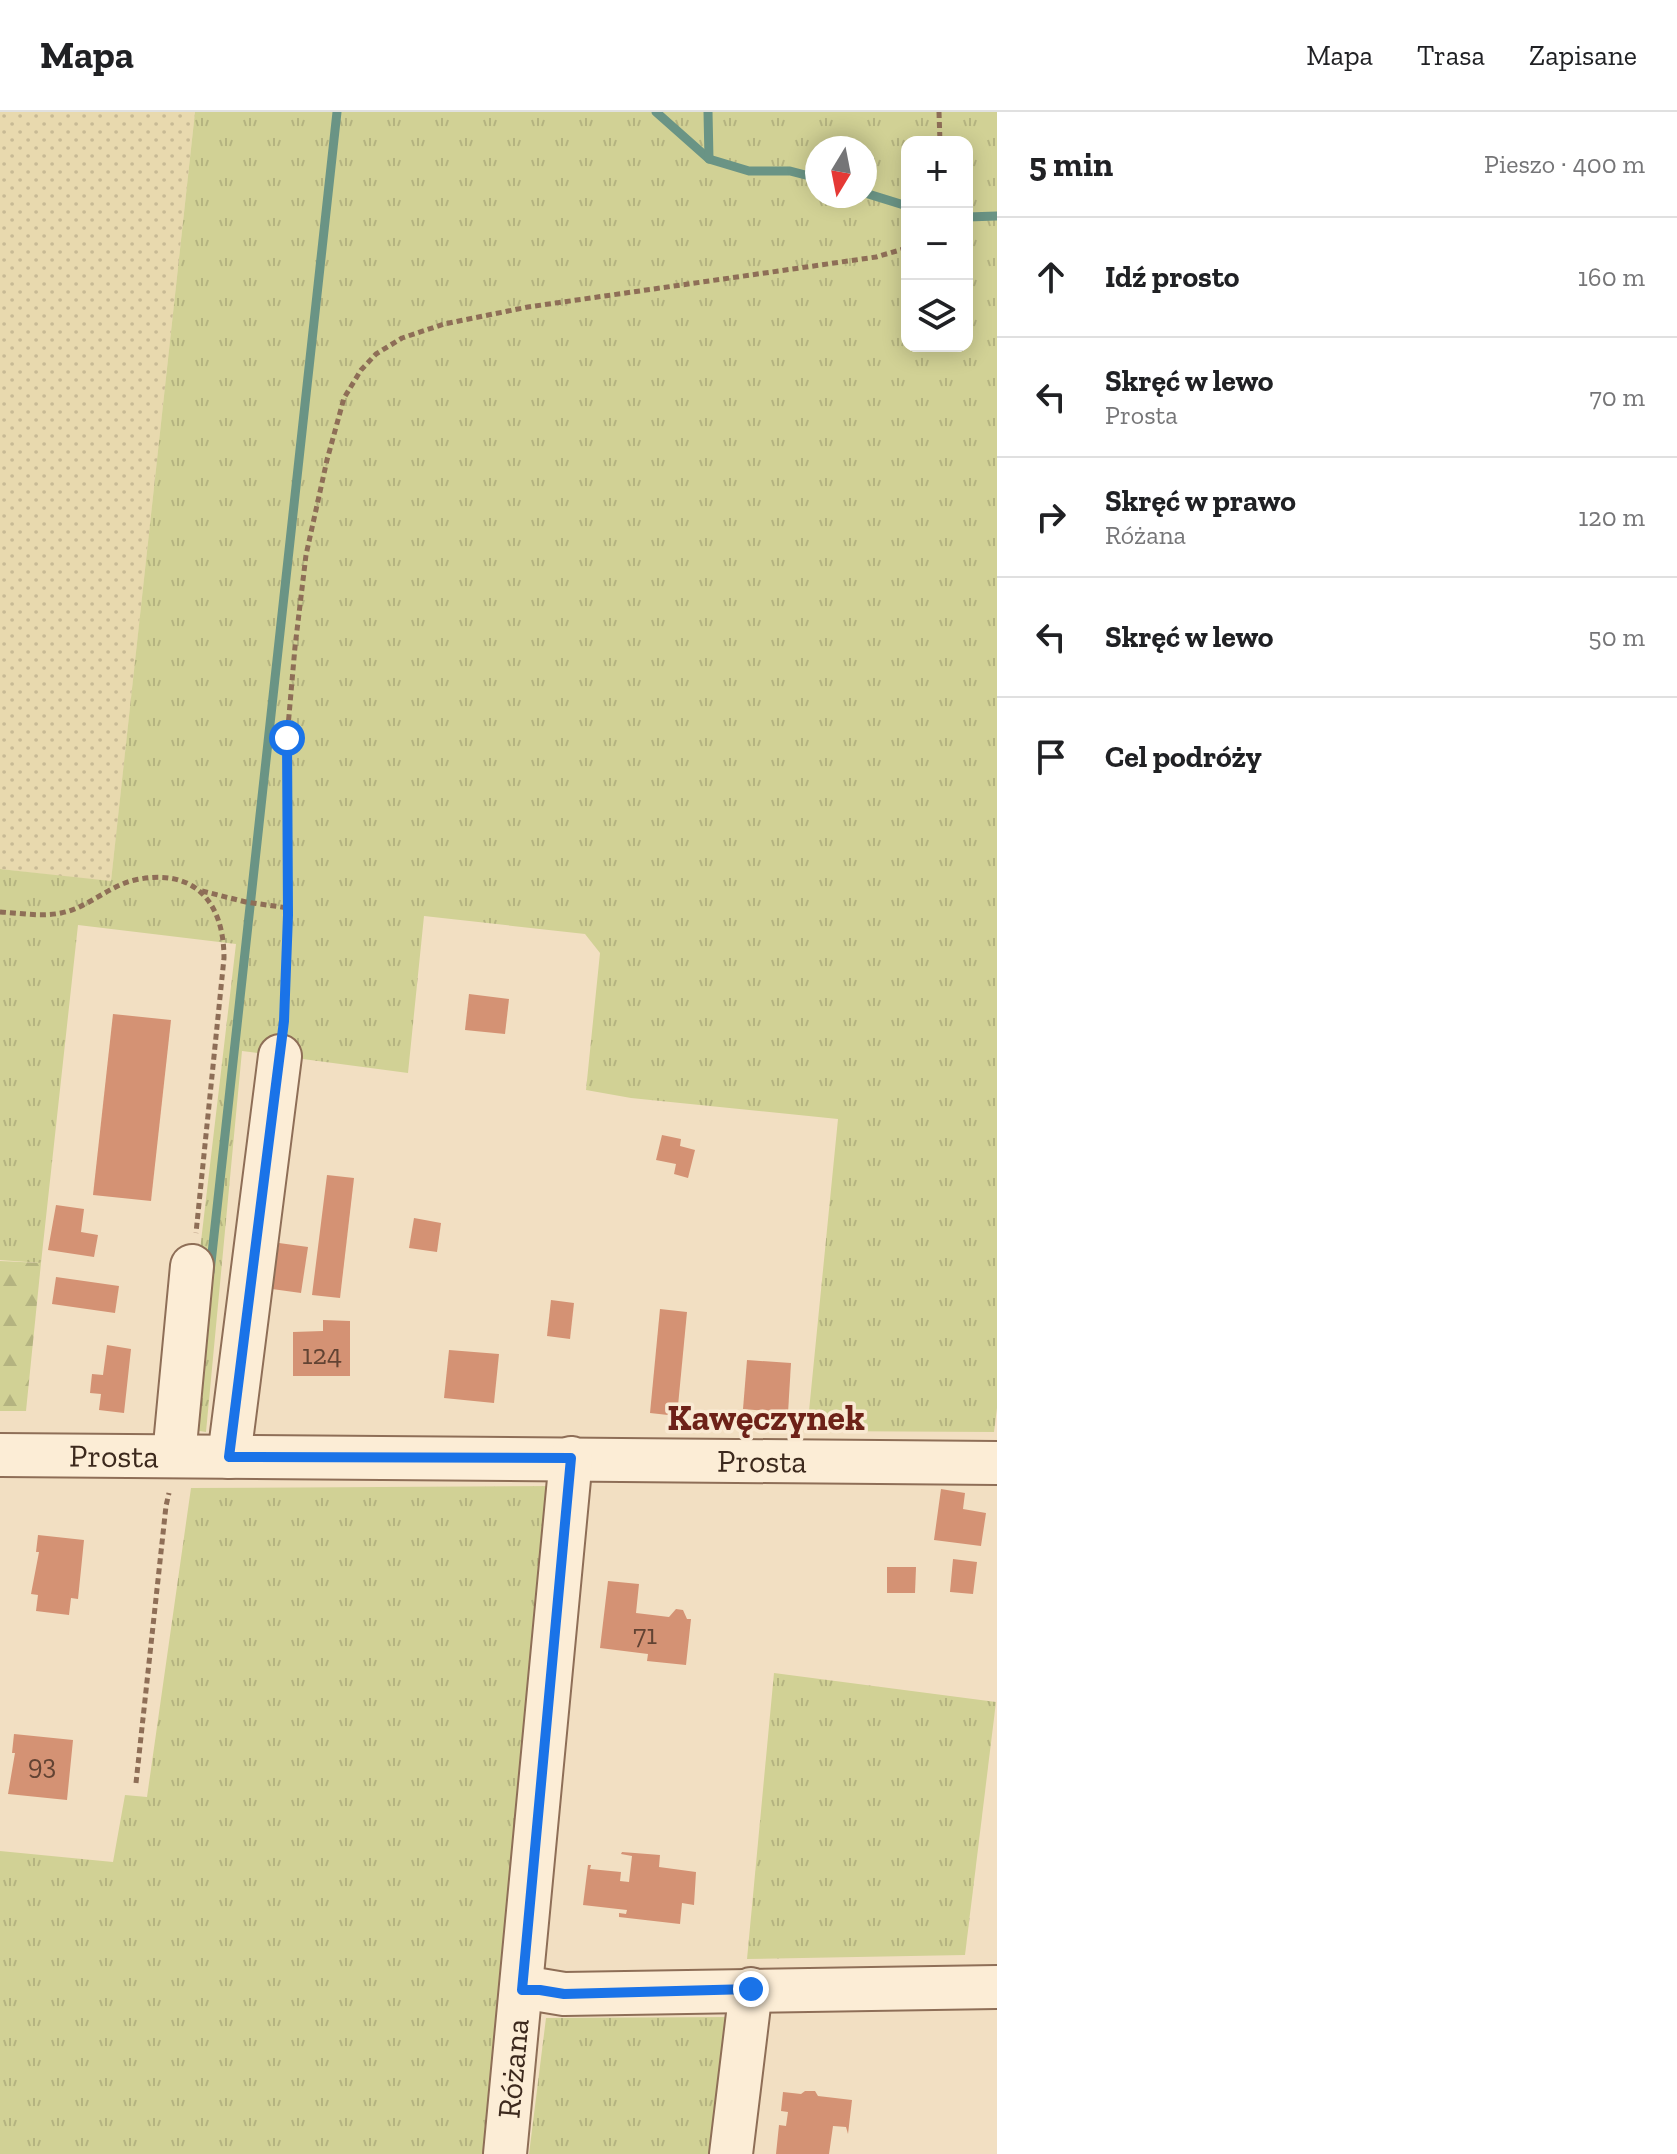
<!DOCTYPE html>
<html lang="pl">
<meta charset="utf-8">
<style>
body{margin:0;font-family:"Zilla Slab",serif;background:#f6f6f6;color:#202124}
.controls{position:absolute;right:24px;top:24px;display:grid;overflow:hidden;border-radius:16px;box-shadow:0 4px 20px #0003}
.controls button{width:72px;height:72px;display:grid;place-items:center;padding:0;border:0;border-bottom:2px solid #e0e0e0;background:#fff;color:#202124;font:40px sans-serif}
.compass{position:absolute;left:805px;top:24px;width:72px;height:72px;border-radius:50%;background:#fff;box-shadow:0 4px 20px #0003;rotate:190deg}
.stop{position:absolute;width:24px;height:24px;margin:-18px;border:6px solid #1a73e8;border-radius:50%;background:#fff}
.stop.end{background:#1a73e8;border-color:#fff;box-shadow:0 2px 8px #0008}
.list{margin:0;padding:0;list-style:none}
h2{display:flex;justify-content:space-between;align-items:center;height:104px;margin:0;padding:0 32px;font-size:34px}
h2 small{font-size:26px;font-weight:400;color:#757577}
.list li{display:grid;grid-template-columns:52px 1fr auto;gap:24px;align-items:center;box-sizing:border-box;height:120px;padding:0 32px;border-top:2px solid #e0e0e0}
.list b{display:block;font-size:30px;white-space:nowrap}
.list p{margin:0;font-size:26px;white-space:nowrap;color:#757577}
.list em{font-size:26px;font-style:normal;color:#757577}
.icon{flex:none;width:44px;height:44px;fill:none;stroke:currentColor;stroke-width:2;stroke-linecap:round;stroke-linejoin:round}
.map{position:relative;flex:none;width:997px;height:2042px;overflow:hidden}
header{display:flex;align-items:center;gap:48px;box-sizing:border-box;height:112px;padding:0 40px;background:#fff;border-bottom:2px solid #e0e0e0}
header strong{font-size:38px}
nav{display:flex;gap:44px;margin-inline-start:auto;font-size:28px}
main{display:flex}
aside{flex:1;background:#fff}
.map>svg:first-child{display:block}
.farmland{fill:url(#farmland-dots)}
.grass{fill:url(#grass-tufts);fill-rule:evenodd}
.forest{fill:url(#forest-firs)}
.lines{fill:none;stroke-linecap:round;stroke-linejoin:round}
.stream{stroke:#6a9485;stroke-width:9}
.building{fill:#d49274}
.minor-casing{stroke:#8e6e57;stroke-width:46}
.path{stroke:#8e6e57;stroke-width:5;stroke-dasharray:6 4;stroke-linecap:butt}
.minor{stroke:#fcedd6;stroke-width:42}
.route{stroke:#1a73e8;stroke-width:10}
.labels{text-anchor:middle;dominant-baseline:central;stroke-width:7;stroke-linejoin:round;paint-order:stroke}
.number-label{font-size:28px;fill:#624333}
.street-label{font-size:32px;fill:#3c291d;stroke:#f9e9d2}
.quarter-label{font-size:36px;font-weight:bold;fill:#6d2118;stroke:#f9e9d2}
</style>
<header>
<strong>Mapa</strong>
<nav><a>Mapa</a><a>Trasa</a><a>Zapisane</a></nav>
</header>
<main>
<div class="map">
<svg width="997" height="2042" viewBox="0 0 997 2042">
<defs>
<pattern id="farmland-dots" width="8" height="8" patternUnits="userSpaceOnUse" patternTransform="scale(2)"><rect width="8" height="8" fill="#e8d9ae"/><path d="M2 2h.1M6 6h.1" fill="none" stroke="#c8ba95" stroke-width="1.8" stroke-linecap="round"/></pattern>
<pattern id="grass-tufts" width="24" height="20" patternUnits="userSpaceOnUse" patternTransform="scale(2)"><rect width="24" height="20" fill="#d1d195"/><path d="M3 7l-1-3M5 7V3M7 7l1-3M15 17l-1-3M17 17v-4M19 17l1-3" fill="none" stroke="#b4b380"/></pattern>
<pattern id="forest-firs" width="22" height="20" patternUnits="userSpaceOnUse" patternTransform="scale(2)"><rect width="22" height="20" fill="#d1d195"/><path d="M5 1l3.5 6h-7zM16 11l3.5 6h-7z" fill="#b4b380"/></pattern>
</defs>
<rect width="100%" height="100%" fill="#f2dfc2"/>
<!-- farmland -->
<path class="farmland" d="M0,0H195L111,770L0,757Z"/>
<!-- grass -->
<g class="grass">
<path d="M195,0H997V1296L994,1320L807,1319L838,1007L631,986L586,978L600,841L585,822L424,804L408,961L242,939L206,1320L188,1317L180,1308L236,832L78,813L41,1151L0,1148V757L111,769ZM907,30H967V234H907ZM817,36H865V84H817Z"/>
<path d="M559,1374L487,2042H0V1739L113,1750L125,1683L147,1685L191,1376Z"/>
<path d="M774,1561L996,1590L965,1843L747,1847Z"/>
<path d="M737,1905L721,2042H529L546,1906Z"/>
</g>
<!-- forest -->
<path class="forest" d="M0,1149L41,1151L26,1299H0Z"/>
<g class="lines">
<!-- stream -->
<g class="stream">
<path d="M656,0L709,47L749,59H790L817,66"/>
<path d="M708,0L709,47"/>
<path d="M865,81L907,94"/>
<path d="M967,105L997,104"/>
<path d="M210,1160L337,0"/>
</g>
</g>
<!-- building -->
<g class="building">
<path d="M469,882L509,887L505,922L465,918Z"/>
<path d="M113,902L171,908L151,1089L93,1083Z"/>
<path d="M662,1023L681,1027L680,1034L695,1038L688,1066L674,1062L676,1052L656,1048Z"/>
<path d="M327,1063L354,1066L340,1186L312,1183Z"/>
<path d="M56,1093L84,1097L81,1120L98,1123L94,1145L48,1138Z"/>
<path d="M414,1106L441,1111L437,1140L409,1136Z"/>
<path d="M279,1131L308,1135L301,1181L272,1177Z"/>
<path d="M56,1165L119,1174L115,1201L52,1192Z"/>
<path d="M551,1188L574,1191L570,1227L547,1224Z"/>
<path d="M660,1197L687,1200L677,1304L650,1301Z"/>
<path d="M323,1208L350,1209V1264H293V1220L323,1219Z"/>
<path d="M107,1233L131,1237L124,1301L99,1298L101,1282L90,1281L92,1262L103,1263Z"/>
<path d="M449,1238L499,1242L494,1291L444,1286Z"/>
<path d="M747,1248L791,1251L788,1301L743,1297Z"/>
<path d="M941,1377L965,1381L963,1397L986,1401L981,1434L934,1428Z"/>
<path d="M38,1423L84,1428L78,1487L71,1486L69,1503L36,1499L38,1483L31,1482L39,1440H36Z"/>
<path d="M953,1447L977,1450L973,1482L950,1480Z"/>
<path d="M887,1455H916L915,1481H887Z"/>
<path d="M608,1469L639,1472L636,1501L669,1505L676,1497L683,1498L687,1507H691L686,1553L647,1549L648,1542L600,1536Z"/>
<path d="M14,1622L73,1628L67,1688L8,1682L15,1641H12Z"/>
<path d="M622,1740L660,1743L659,1755L696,1760L694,1793L682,1791L680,1812L619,1805V1801L626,1802L627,1798L583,1793L588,1753H591L590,1757L621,1760L620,1769L629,1770L632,1744L621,1742Z"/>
<path d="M805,1979H815L818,1984L852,1988L848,2022L846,2015L833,2014L829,2042H776L779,2013L786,2014L788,2000L781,1999L783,1980L801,1982Z"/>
</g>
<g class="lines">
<!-- minor casing -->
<g class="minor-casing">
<g id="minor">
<path id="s1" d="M0,1343L997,1351"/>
<path d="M174,1344L192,1154"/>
<path d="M229,1345L280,944"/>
<path d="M522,1878H540L564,1882L997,1875"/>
<path id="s2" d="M505,2042L571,1346"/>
<path d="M731,2042L751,1877"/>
</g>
</g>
<!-- path -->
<g class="path">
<path d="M939,0L940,30"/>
<path d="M202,779L246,790L288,796"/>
<path d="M0,800C20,801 41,805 61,801C88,796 108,774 135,768C194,755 224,790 224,846L196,1121"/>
<path d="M284,908L288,803L287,626L295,535L306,443L327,348L344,286L361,258L376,242L402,226L444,212L528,195L876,145L907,136"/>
<path d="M136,1671L166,1394L169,1381"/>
</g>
<!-- minor -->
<use href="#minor" class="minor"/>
</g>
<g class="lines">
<!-- route -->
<path class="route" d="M287,626L288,803L284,909L229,1345L571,1346L522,1878H540L564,1882L751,1877"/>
</g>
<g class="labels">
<!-- number labels -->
<g class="number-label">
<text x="322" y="1242">124</text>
<text x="645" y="1522">71</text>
<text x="42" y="1652">93</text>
</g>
<!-- street labels -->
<g class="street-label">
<text stroke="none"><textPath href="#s1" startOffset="114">Prosta</textPath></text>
<text stroke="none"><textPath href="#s1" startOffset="762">Prosta</textPath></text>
<text stroke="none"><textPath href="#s2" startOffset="86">Różana</textPath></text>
</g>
<!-- quarter labels -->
<g class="quarter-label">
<text x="766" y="1305">Kawęczynek</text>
</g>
</g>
</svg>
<div class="controls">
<button>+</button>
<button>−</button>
<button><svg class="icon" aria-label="layers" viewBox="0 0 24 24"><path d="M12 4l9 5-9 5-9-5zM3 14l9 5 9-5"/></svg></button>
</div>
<svg class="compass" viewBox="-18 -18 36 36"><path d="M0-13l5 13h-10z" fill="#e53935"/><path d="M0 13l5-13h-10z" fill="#757577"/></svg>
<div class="stop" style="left:287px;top:626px"></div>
<div class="stop end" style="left:751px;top:1877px"></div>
</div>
<aside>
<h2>5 min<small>Pieszo · 400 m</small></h2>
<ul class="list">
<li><svg class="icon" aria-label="ahead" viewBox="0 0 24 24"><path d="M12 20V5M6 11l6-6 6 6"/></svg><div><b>Idź prosto</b></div><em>160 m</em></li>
<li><svg class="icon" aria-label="left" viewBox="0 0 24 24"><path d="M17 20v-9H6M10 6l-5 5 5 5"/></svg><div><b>Skręć w lewo</b><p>Prosta</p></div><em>70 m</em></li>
<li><svg class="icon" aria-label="right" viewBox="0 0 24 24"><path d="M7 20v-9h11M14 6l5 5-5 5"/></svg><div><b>Skręć w prawo</b><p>Różana</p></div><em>120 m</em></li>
<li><svg class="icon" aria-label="left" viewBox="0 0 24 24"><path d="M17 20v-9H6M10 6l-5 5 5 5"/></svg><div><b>Skręć w lewo</b></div><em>50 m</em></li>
<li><svg class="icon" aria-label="arrive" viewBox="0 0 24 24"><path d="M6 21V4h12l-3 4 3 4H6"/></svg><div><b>Cel podróży</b></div></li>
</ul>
</aside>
</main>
